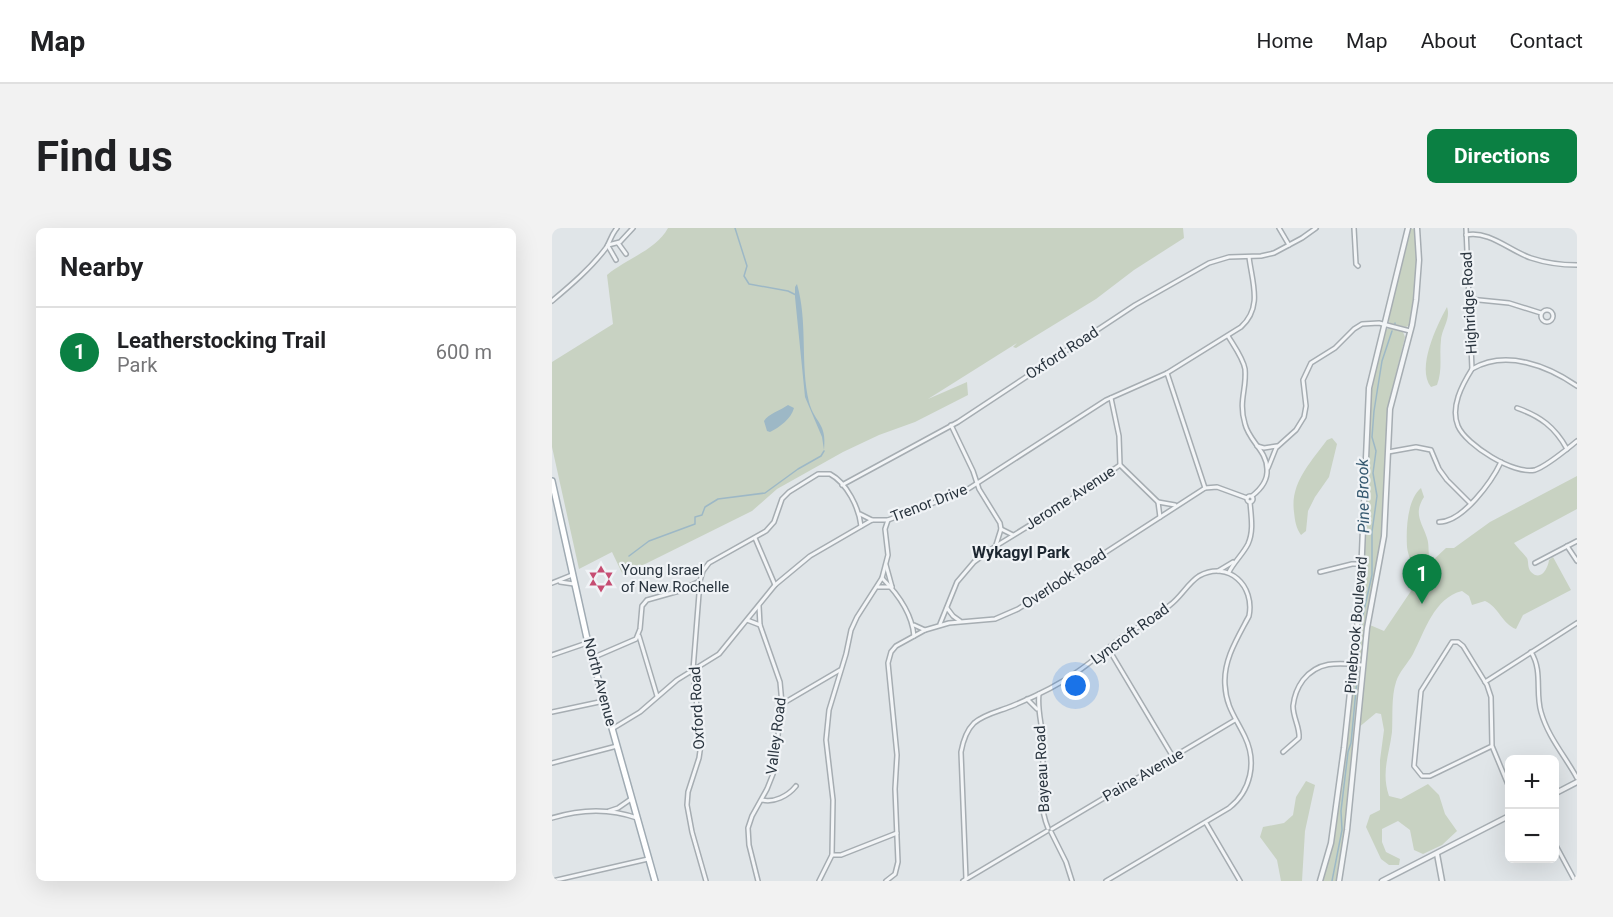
<!DOCTYPE html>
<meta charset="utf-8">
<style>
body{margin:0;font-family:Roboto,sans-serif;background:#f2f2f2;color:#202124}
.controls{position:absolute;right:18px;bottom:18px;display:grid;overflow:hidden;border-radius:9px;box-shadow:0 6px 24px #0002}
.controls button{width:54px;height:54px;display:grid;place-items:center;padding:0;border:0;border-bottom:2px solid #e0e0e0;background:#fff;color:#202124;font:30px sans-serif}
.you{position:absolute;left:524px;top:458px;width:21px;height:21px;margin:-15px;border:4px solid #fff;border-radius:50%;background:#1a73e8;box-shadow:0 0 0 9px #1a73e833}
.badge{display:grid;place-items:center;width:39px;height:39px;border-radius:50%;background:#0b8043;color:#fff;font-size:20px;font-weight:700}
.pin{position:absolute;translate:-50% -50px;filter:drop-shadow(0 2px 3px #0008)}
.pin::after{content:'';position:absolute;top:32px;width:21px;height:18px;background:inherit;clip-path:polygon(0 0,100% 0,50% 100%)}
.list{margin:0;padding:0;list-style:none}
h2{display:flex;justify-content:space-between;align-items:center;height:78px;margin:0;padding:0 24px;font-size:26px}
h2 small{font-size:20px;font-weight:400;color:#757577}
.list li{display:grid;grid-template-columns:39px 1fr auto;gap:18px;align-items:center;box-sizing:border-box;height:90px;padding:0 24px;border-top:2px solid #e0e0e0}
.list b{display:block;font-size:22px;white-space:nowrap}
.list p{margin:0;font-size:20px;white-space:nowrap;color:#757577}
.list em{font-size:20px;font-style:normal;color:#757577}
.map{position:relative;flex:none;width:1025px;height:653px;overflow:hidden;border-radius:9px}
header{display:flex;align-items:center;gap:36px;box-sizing:border-box;height:84px;padding:0 30px;background:#fff;border-bottom:2px solid #e0e0e0}
header strong{font-size:28px}
nav{display:flex;gap:33px;margin-inline-start:auto;font-size:21px}
.intro{display:flex;align-items:center;justify-content:space-between;box-sizing:border-box;height:144px;padding:0 36px}
h1{margin:0;font-size:42px}
.button{padding:15px 27px;border-radius:9px;background:#0b8043;color:#fff;font-size:21px;font-weight:700}
main{display:flex;gap:36px;padding:0 36px}
aside{flex:1;background:#fff;border-radius:9px;box-shadow:0 6px 24px #0002}
.map>svg:first-child{display:block}
.green{fill:#c8d2c2}
.water{fill:#9db8c6}
.lines{fill:none;stroke-linecap:round;stroke-linejoin:round}
.stream{stroke:#9db8c6;stroke-width:1.5}
.minor-casing{stroke:#a6adb2;stroke-width:6}
.tertiary-casing{stroke:#a6adb2;stroke-width:7}
.primary-casing{stroke:#a0abb3;stroke-width:8}
.minor{stroke:#f3f5f7;stroke-width:3}
.tertiary{stroke:#f3f5f7;stroke-width:4}
.primary{stroke:#fff;stroke-width:5}
.labels{text-anchor:middle;dominant-baseline:central;stroke-width:4.5;stroke-linejoin:round;paint-order:stroke}
.street-label{font-size:15px;fill:#2a353f;stroke:#f0f3f6}
.poi-label{font-size:15px;fill:#2a353f;stroke:#f0f3f6;text-anchor:start}
.water-label{font-size:16px;font-style:italic;fill:#365970;stroke:#f0f3f6}
.neighbourhood-label{font-size:16px;font-weight:bold;fill:#1c2630;stroke:#f0f3f6}
</style>
<header>
<strong>Map</strong>
<nav><a>Home</a><a>Map</a><a>About</a><a>Contact</a></nav>
</header>
<div class="intro"><h1>Find us</h1><a class="button">Directions</a></div>
<main>
<aside>
<h2>Nearby<small></small></h2>
<ul class="list">
<li><span class="badge">1</span><div><b>Leatherstocking Trail</b><p>Park</p></div><em>600 m</em></li>
</ul>
</aside>
<div class="map">
<svg width="1025" height="653" viewBox="0 0 1025 653">
<rect width="100%" height="100%" fill="#e0e5e8"/>
<!-- green -->
<g class="green">
<path d="M116,0H631L632,10L582,42L544,71L464,120L461,119L465,115L376,171L415,154L416,167L363,194L327,207L291,224L225,261L200,283L71,347L60,324L27,341L0,219V134L61,96L55,47C74,31 104,22 116,0Z"/>
<path d="M858,0L864,2V59L858,97L854,99L838,95L835,90Z"/>
<path d="M895,79C899,91 890,100 889,112C887,129 891,140 885,157L879,159C864,140 885,97 895,79Z"/>
<path d="M837,100L851,104L853,109L836,178L829,322L815,387L810,433L806,434L804,432L812,344L816,179L820,153L833,102Z"/>
<path d="M780,210L785,216L777,249L763,269L756,283L754,303L749,307C744,300 743,293 742,284C738,255 759,234 775,212Z"/>
<path d="M1025,248V281L962,315C966,320 971,325 975,330C977,334 975,339 979,344C989,354 996,340 997,332L1001,329L1019,362L971,387L964,401C950,396 947,379 933,373L920,377L917,368L910,363C882,370 873,403 861,426C856,435 847,444 844,454C839,470 841,488 840,504C837,528 829,544 837,568L849,571L876,556L887,567L893,586L905,603L890,617L871,626L862,622L858,602L846,593L830,601V614L834,624L848,631L847,637H837L829,631L814,599L818,587L828,582V532L832,502L829,486L824,485L806,500L818,397L832,403L861,360C860,355 862,351 862,346C861,337 856,328 855,319C854,301 855,272 869,260L872,269C861,286 870,294 875,310C878,319 875,326 879,334L894,320H902L938,294Z"/>
<path d="M806,440L809,443L799,530L797,571L785,653H770L779,624L803,442Z"/>
<path d="M754,553L763,557L753,603L750,653H729L725,632L708,609L711,599L732,595L741,587L744,569Z"/>
</g>
<!-- water -->
<g class="water">
<path d="M245,56C256,94 248,136 257,174C263,196 275,194 272,222L270,209L253,169L243,69V59Z"/>
<path d="M236,177L242,180C239,191 228,199 218,204L215,203L212,193C216,186 229,182 236,177Z"/>
</g>
<g class="lines">
<!-- stream -->
<g class="stream">
<path d="M183,0L195,38L192,48L197,56L236,63L244,67"/>
<path d="M843,96V95"/>
<path d="M77,328L97,313L143,296V289L150,287L153,279L166,271L213,265L246,241L269,228L272,223"/>
<path d="M806,433L810,391L820,347V304L825,268L821,245L824,223L820,209L822,183L830,133L840,103"/>
<path d="M780,653L790,602L789,583L796,524L799,515L806,441"/>
</g>
<!-- minor casing -->
<g class="minor-casing">
<g id="minor">
<path d="M727,0L737,17"/>
<path d="M802,0L804,36L806,38"/>
<path d="M914,0L920,141C910,157 898,179 906,198C914,217 962,247 983,242C995,238 1015,221 1025,213"/>
<path d="M914,7C937,2 958,23 979,30C994,35 1009,37 1025,37"/>
<path d="M66,15L74,26"/>
<path d="M56,17L68,14L81,0"/>
<path d="M56,18L64,32"/>
<path d="M917,71L957,75L989,85"/>
<path d="M0,73C19,57 39,40 54,20C58,14 59,7 65,0"/>
<circle cx="995" cy="88" r="6"/>
<path d="M676,108C682,118 691,130 693,141C695,161 686,173 693,196C697,213 715,223 715,241C716,253 709,261 700,268"/>
<path d="M920,141C954,121 996,138 1025,158"/>
<path d="M615,145L653,260"/>
<path d="M559,170L567,208L568,237L606,274L623,277"/>
<path d="M965,180C988,188 1003,199 1015,221"/>
<path d="M399,197L421,243L427,261L448,295L449,301L444,317"/>
<path d="M705,218L712,220L725,218"/>
<path d="M836,224L864,219L879,222L887,241L895,252L918,275"/>
<path d="M716,240L724,220L744,202L752,189L754,178L751,152L759,135L783,120L802,101L810,96L827,95L858,103"/>
<path d="M290,257L406,194L583,77L657,35L677,29L709,28L722,25L750,10L764,0"/>
<circle cx="698" cy="271" r="3"/>
<path d="M606,274L608,289"/>
<path d="M308,286L320,292"/>
<path d="M887,294C911,294 940,253 949,234"/>
<path d="M449,301L461,307"/>
<path d="M203,310L223,357"/>
<path d="M1015,318L1025,333"/>
<path d="M983,335L1025,313"/>
<path d="M334,337L340,359"/>
<path d="M666,343L681,334"/>
<path d="M677,344C682,334 691,326 696,316C702,303 699,288 698,274"/>
<path d="M768,344L800,336H810"/>
<path d="M330,350C346,366 360,385 362,408"/>
<path d="M8,354L22,356"/>
<path d="M0,355L20,347"/>
<path d="M326,359H340"/>
<path d="M395,380L401,388L408,393"/>
<path d="M195,392L208,397"/>
<path d="M388,396L405,354L422,334L444,318L512,276L568,237"/>
<path d="M362,397L373,402"/>
<path d="M87,408L105,468"/>
<path d="M556,420L621,529"/>
<path d="M979,424C991,443 983,464 989,484C996,509 1013,528 1025,550"/>
<path d="M0,427L35,415"/>
<path d="M40,430L84,411L88,401L90,378L95,372L127,363L148,353"/>
<path d="M933,454L1025,395"/>
<path d="M487,466C485,482 490,496 491,512C493,542 484,571 496,600"/>
<path d="M475,471L485,481"/>
<path d="M230,476L288,442"/>
<path d="M0,484L52,473"/>
<path d="M60,501L88,484L125,452L167,426L223,357L258,328L320,292H336L344,289L413,263L554,172L615,145L689,99C711,79 700,54 697,29"/>
<path d="M940,518L878,548H870L862,538L869,463L900,414H906L911,418L935,457L939,469L940,518L957,559"/>
<path d="M731,524L747,510C748,499 741,490 741,478C742,469 745,460 751,452C767,432 787,435 811,437"/>
<path d="M0,535L65,518"/>
<path d="M210,572C222,575 236,568 244,558"/>
<path d="M57,583L66,580L79,571"/>
<path d="M0,590C29,581 57,580 85,590"/>
<path d="M654,595L688,653"/>
<path d="M500,601L683,492"/>
<path d="M499,604L514,634L520,653"/>
<path d="M1002,614L1023,653"/>
<path d="M280,627H289L345,605"/>
<path d="M414,651L409,524C411,513 414,503 422,495C432,486 448,483 460,478C482,469 505,458 525,444C540,434 554,421 569,410C585,399 603,390 618,377C629,369 636,355 647,348C677,332 703,358 697,388C686,409 671,432 673,457C674,479 684,490 693,509C705,534 699,563 677,580L554,653"/>
<path d="M0,653L96,631"/>
<path d="M154,653L140,604L135,577L136,564L147,530L149,516L141,442L148,353L151,343L157,335L214,303L222,294L230,271L237,264L266,246H278C295,255 307,280 309,298"/>
<path d="M206,653L197,617L196,600L200,588L215,561L221,546L230,476L228,454L208,397L207,378"/>
<path d="M267,653L280,627L281,572L274,512L277,482L294,426L299,402L305,389L330,350L336,327L333,301L336,292"/>
<path d="M334,653L343,646L346,634L343,561L345,527L336,435L339,424L344,418L373,402L397,395L443,391L466,381L653,260L665,259L695,270"/>
<path d="M411,653L495,603"/>
</g>
</g>
<!-- tertiary casing -->
<g class="tertiary-casing">
<g id="tertiary">
<path d="M1002,566L1025,554"/>
<path d="M885,626L890,653"/>
<path d="M768,653L779,615L792,520L808,371L817,160L856,0"/>
<path d="M787,653L795,602L815,400L832,308L838,181L860,97L864,72L867,32L865,0"/>
<path d="M830,653L957,588"/>
</g>
</g>
<!-- primary casing -->
<g class="primary-casing">
<path id="primary" d="M0,253L36,415L103,653"/>
</g>
<!-- minor -->
<use href="#minor" class="minor"/>
<!-- tertiary -->
<use href="#tertiary" class="tertiary"/>
<!-- primary -->
<use href="#primary" class="primary"/>
</g>
<!-- icons -->
<defs>
<g id="synagogue-bare" transform="scale(2.07)"><path d="M0-6.5L5.6 3.2H-5.6ZM0 6.5L5.6-3.2H-5.6Z" fill="#c64d72" stroke="#f0f3f6" stroke-width="2.5" paint-order="stroke"/></g>
</defs>
<g fill-rule="evenodd">
<use href="#synagogue-bare" x="49" y="351"/>
</g>
<g class="labels">
<!-- street labels -->
<g class="street-label">
<text transform="translate(917 75) rotate(-93)">Highridge Road</text>
<text transform="translate(510 125) rotate(-33)">Oxford Road</text>
<text transform="translate(518 270) rotate(-33)">Jerome Avenue</text>
<text transform="translate(377 275) rotate(-21)">Trenor Drive</text>
<text transform="translate(512 351) rotate(-33)">Overlook Road</text>
<text transform="translate(804 397) rotate(-85)">Pinebrook Boulevard</text>
<text transform="translate(578 406) rotate(-36)">Lyncroft Road</text>
<text transform="translate(48 454) rotate(75)">North Avenue</text>
<text transform="translate(145 480) rotate(-93)">Oxford Road</text>
<text transform="translate(224 508) rotate(-83)">Valley Road</text>
<text transform="translate(490 541) rotate(-93)">Bayeau Road</text>
<text transform="translate(591 547) rotate(-30)">Paine Avenue</text>
</g>
<!-- poi labels -->
<g class="poi-label">
<text x="69" y="342">Young Israel<tspan x="69" dy="17">of New Rochelle</tspan></text>
</g>
<!-- water labels -->
<g class="water-label">
<text transform="translate(811 268) rotate(-91)">Pine Brook</text>
</g>
<!-- neighbourhood labels -->
<g class="neighbourhood-label">
<text x="469" y="324">Wykagyl Park</text>
</g>
</g>
</svg>
<div class="controls">
<button>+</button>
<button>−</button>
</div>
<div class="you"></div>
<div class="pin badge" style="left:870px;top:376px">1</div>
</div>
</main>
